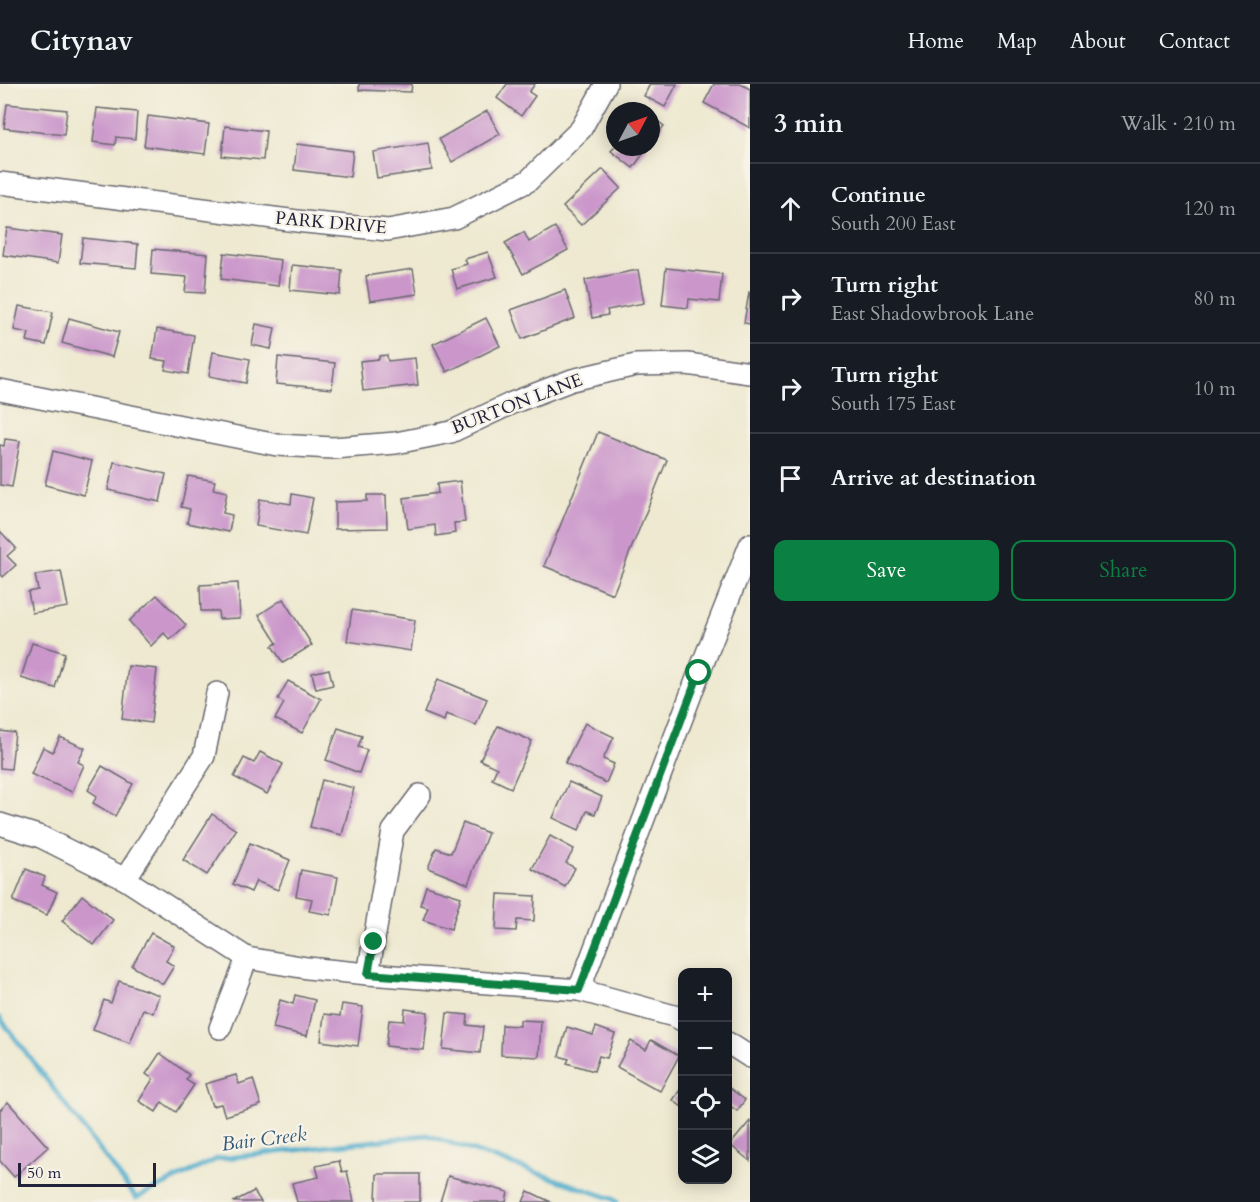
<!DOCTYPE html>
<meta charset="utf-8">
<style>
body{margin:0;font-family:Cardo,serif;background:#242831;color:#f1f3f6}
.controls{position:absolute;right:18px;bottom:18px;display:grid;overflow:hidden;border-radius:12px;box-shadow:0 3px 15px #0003}
.controls button{width:54px;height:54px;display:grid;place-items:center;padding:0;border:0;border-bottom:2px solid #363941;background:#171b24;color:#f1f3f6;font:30px sans-serif}
.compass{position:absolute;left:606px;top:18px;width:54px;height:54px;border-radius:50%;background:#171b24;box-shadow:0 3px 15px #0003;rotate:49deg}
.scale{position:absolute;left:18px;bottom:15px;width:138px;box-sizing:border-box;padding-left:6px;border:3px solid #22223b;border-top:0;font-size:16px;line-height:21px;white-space:nowrap;color:#22223b;-webkit-text-stroke:4px #f7f3e8;paint-order:stroke}
.stop{position:absolute;width:18px;height:18px;margin:-14px;border:4px solid #0b8043;border-radius:50%;background:#fff}
.stop.end{background:#0b8043;border-color:#fff;box-shadow:0 2px 6px #0008}
.list{margin:0;padding:0;list-style:none}
h2{display:flex;justify-content:space-between;align-items:center;height:78px;margin:0;padding:0 24px;font-size:26px}
h2 small{font-size:20px;font-weight:400;color:#9ea1a6}
.list li{display:grid;grid-template-columns:39px 1fr auto;gap:18px;align-items:center;box-sizing:border-box;height:90px;padding:0 24px;border-top:2px solid #363941}
.list b{display:block;font-size:22px;white-space:nowrap}
.list p{margin:0;font-size:20px;white-space:nowrap;color:#9ea1a6}
.list em{font-size:20px;font-style:normal;color:#9ea1a6}
.actions{display:flex;gap:12px;padding:18px 24px}
.actions a{flex:1;padding:14px 0;border:2px solid #0b8043;border-radius:12px;text-align:center;font-size:21px;color:#0b8043}
.actions .main{background:#0b8043;color:#fff}
.icon{flex:none;width:33px;height:33px;fill:none;stroke:currentColor;stroke-width:2;stroke-linecap:round;stroke-linejoin:round}
.map{position:relative;flex:none;width:750px;height:1118px;overflow:hidden}
header{display:flex;align-items:center;gap:36px;box-sizing:border-box;height:84px;padding:0 30px;background:#171b24;border-bottom:2px solid #363941}
header strong{font-size:28px}
nav{display:flex;gap:33px;margin-inline-start:auto;font-size:21px}
main{display:flex}
aside{flex:1;background:#171b24}
.map>svg:first-child{display:block}
.lines{fill:none;stroke-linecap:round;stroke-linejoin:round}
.stream{stroke:#4eaccc;stroke-width:5}
.building{fill:#cb97cb}
.minor-casing{stroke:#69686f;stroke-width:24}
.minor{stroke:#fff;stroke-width:21}
.route{stroke:#0b8043;stroke-width:8}
.labels{text-anchor:middle;dominant-baseline:central;stroke-width:4.5;stroke-linejoin:round;paint-order:stroke}
.street-label{font-size:18px;fill:#22223b;stroke:#f7f3e8}
.water-label{font-size:20px;font-style:italic;fill:#345975;stroke:#f7f3e8}
</style>
<header>
<strong>Citynav</strong>
<nav><a>Home</a><a>Map</a><a>About</a><a>Contact</a></nav>
</header>
<main>
<div class="map">
<svg width="750" height="1118" viewBox="0 0 750 1118">
<rect width="100%" height="100%" fill="#f7f3e8"/>
<filter id="ink" filterUnits="userSpaceOnUse"><feTurbulence type="fractalNoise" baseFrequency=".0167" numOctaves="2"/><feDisplacementMap in="SourceGraphic" scale="12" xChannelSelector="R" yChannelSelector="G"/><feConvolveMatrix kernelMatrix="1 2 1 2 8 2 1 2 1" color-interpolation-filters="sRGB"/></filter>
<filter id="wash" filterUnits="userSpaceOnUse"><feTurbulence type="fractalNoise" baseFrequency=".008" numOctaves="4" result="noise"/><feDisplacementMap in="SourceGraphic" scale="24" xChannelSelector="R" yChannelSelector="G"/><feGaussianBlur stdDeviation="1.35" result="paint"/><feColorMatrix in="noise" values="0 0 0 0 0 0 0 0 0 0 0 0 0 0 0 0 0 1.4 0 .05"/><feComposite in="paint" operator="in"/></filter>
<g filter="url(#wash)">
<rect width="100%" height="100%" fill="#eee9d0"/>
<g class="lines">
<!-- stream -->
<path class="stream" d="M0,934L136,1114L217,1075L427,1051L613,1115L617,1118"/>
</g>
<g id="blocks">
<!-- building -->
<g class="building">
<path d="M359,0H412L411,8L359,6Z"/>
<path d="M507,0H535L529,8L535,12L521,32L497,14Z"/>
<path d="M650,0H677L665,23L644,12Z"/>
<path d="M714,0H741L750,5V44L704,19Z"/>
<path d="M7,20L67,26L64,51L4,44Z"/>
<path d="M97,24L137,28L135,55L116,53L115,61L93,58Z"/>
<path d="M487,27L500,50L452,78L439,55Z"/>
<path d="M148,32L209,40L205,70L144,62Z"/>
<path d="M651,32L664,42L651,59Z"/>
<path d="M225,42L266,47L263,76L222,72Z"/>
<path d="M428,59L432,86L377,94L373,68Z"/>
<path d="M297,60L353,67L350,93L294,86Z"/>
<path d="M615,63H648L633,84L611,67Z"/>
<path d="M603,85L621,104L581,141L563,123Z"/>
<path d="M555,143L568,166L523,190L505,159L524,148L529,158Z"/>
<path d="M7,144L62,151L58,179L3,171Z"/>
<path d="M83,154L138,160L136,184L80,179Z"/>
<path d="M153,165L208,170L205,209L185,208L187,193L151,190Z"/>
<path d="M488,168L497,193L457,205L451,185L467,180L465,175Z"/>
<path d="M224,169L281,176L278,202L221,195Z"/>
<path d="M292,181L342,186L340,211L290,206Z"/>
<path d="M666,184L722,190L719,218L689,215L688,224L662,221Z"/>
<path d="M413,185L417,210L370,217L366,192Z"/>
<path d="M638,186L644,219L607,226L608,231L592,234L585,196Z"/>
<path d="M565,206L575,234L522,255L511,226Z"/>
<path d="M749,208L750,209V240L744,239Z"/>
<path d="M19,222L53,228L46,261L27,257L29,249L14,246Z"/>
<path d="M69,234L119,248L112,273L62,259Z"/>
<path d="M486,234L500,262L447,288L433,260Z"/>
<path d="M256,240L275,244L271,265L252,261Z"/>
<path d="M157,245L194,251L188,290L165,286L167,277L152,275Z"/>
<path d="M213,268L250,275L246,299L209,292Z"/>
<path d="M387,271L388,277L415,274L418,301L363,307L360,277L379,275V272Z"/>
<path d="M278,273L335,279L332,305L276,300Z"/>
<path d="M598,348L667,376L613,510L544,482Z"/>
<path d="M5,355L20,357L12,403L0,401V361L4,362Z"/>
<path d="M53,367L92,377L84,411L45,401Z"/>
<path d="M114,378L166,390L160,418L108,406Z"/>
<path d="M188,392L215,397L213,405L227,408L223,429L232,431L229,448L187,439L190,425L181,423Z"/>
<path d="M460,397L465,438L454,439L455,449L436,452L435,441L408,445L404,414L438,409L437,400Z"/>
<path d="M292,410L313,414L306,451L256,442L260,415L291,420Z"/>
<path d="M367,411H386L387,444L335,445V418L367,417Z"/>
<path d="M0,447L16,464L7,472L16,481L3,493L0,489Z"/>
<path d="M61,487L68,523L32,529L28,508L38,506L35,491Z"/>
<path d="M238,499L240,534L219,535L218,527H201L200,501Z"/>
<path d="M157,511L186,541L170,556L164,549L151,562L129,537Z"/>
<path d="M283,515L312,561L283,579L272,562L277,559L259,531Z"/>
<path d="M352,526L415,536L411,567L347,557Z"/>
<path d="M32,559L65,569L55,604L21,594Z"/>
<path d="M128,582L157,585L151,639L122,635Z"/>
<path d="M329,585L333,601L316,605L312,589Z"/>
<path d="M438,595L487,615L476,641L446,630L444,637L424,629Z"/>
<path d="M288,597L321,615L302,649L275,635L284,619L278,615Z"/>
<path d="M585,639L614,653L603,675L614,680L606,699L565,679Z"/>
<path d="M498,642L532,657L511,704L492,695L497,684L480,676Z"/>
<path d="M338,644L362,652L358,663L367,666L359,689L326,676Z"/>
<path d="M0,647L15,649L11,685L0,684Z"/>
<path d="M60,653L85,664L78,678L84,681L72,708L31,690L43,663L53,668Z"/>
<path d="M260,668L283,680L267,710L234,693L244,674L254,679Z"/>
<path d="M102,682L133,700L115,732L93,719L97,712L88,706Z"/>
<path d="M322,696L354,704L342,751L310,743Z"/>
<path d="M569,698L602,713L595,730L587,727L579,746L553,734Z"/>
<path d="M212,730L236,746L207,791L183,776Z"/>
<path d="M463,739L488,749L468,800L428,784L436,764L451,769Z"/>
<path d="M550,752L574,765L566,779L575,784L565,803L532,785Z"/>
<path d="M250,759L290,776L278,806L256,797L251,808L233,800Z"/>
<path d="M26,785L45,793L42,801L57,808L47,831L13,817Z"/>
<path d="M301,786L338,793L331,831L309,827L312,815L296,812Z"/>
<path d="M426,802L461,813L451,845L423,836L428,823L420,821Z"/>
<path d="M498,810L535,812L534,837L517,836L516,847L496,846Z"/>
<path d="M82,811L113,836L94,861L62,837Z"/>
<path d="M151,849L174,862L166,877L174,882L163,900L132,882Z"/>
<path d="M119,897L159,911L153,929L143,925L130,959L93,946L104,916L111,919Z"/>
<path d="M295,911L315,916L307,952L273,944L280,916L293,920Z"/>
<path d="M342,920L363,923L358,962L321,957L324,930L340,932Z"/>
<path d="M405,925L428,928L424,966L386,962L389,936L404,937Z"/>
<path d="M447,929L468,931L467,941L483,943L480,969L443,965Z"/>
<path d="M520,936L541,937L539,973L501,971L502,941L520,942Z"/>
<path d="M567,943L593,951L596,943L615,950L607,974L599,972L594,987L567,979L569,975L559,972Z"/>
<path d="M651,956L679,972L660,1007L617,983L631,957L646,966Z"/>
<path d="M160,969L189,991L186,996L194,1001L176,1028L162,1018L156,1028L139,1017L153,995L146,990Z"/>
<path d="M236,991L239,1000L253,995L261,1021L225,1032L221,1020L212,1022L205,1000Z"/>
<path d="M682,1003V1023L673,1016Z"/>
<path d="M728,1003L745,1016L737,1027L728,1020Z"/>
<path d="M8,1018L48,1063L14,1093L0,1077V1026Z"/>
<path d="M750,1037V1077L730,1061Z"/>
<path d="M339,1077L342,1088L347,1087L354,1118H297L292,1099L319,1093L316,1082Z"/>
<path d="M377,1090H420V1118H376Z"/>
<path d="M448,1092L508,1108L506,1118H440Z"/>
<path d="M254,1107L261,1118H233Z"/>
<path d="M528,1107L551,1118H523Z"/>
</g>
</g>
</g>
<g filter="url(#ink)">
<use href="#blocks" fill-opacity="0" stroke="#69686f" stroke-width="1.5"/>
<g class="lines">
<!-- minor casing -->
<g class="minor-casing">
<g id="minor">
<path d="M0,99L305,138L388,146L454,134L528,97L581,45L606,0"/>
<path d="M0,306L277,361L333,364L396,359L451,348L512,319L572,296L636,281L687,280L750,289"/>
<path d="M0,740L41,753L125,795L247,874L307,884L368,890L579,906L674,932L682,936"/>
<path d="M125,795L204,672L217,609"/>
<path d="M368,890L393,747L420,711"/>
<path d="M579,906L699,589L750,461"/>
<path d="M220,944L247,874"/>
<path d="M728,959L750,973"/>
</g>
</g>
<!-- minor -->
<use href="#minor" class="minor"/>
</g>
</g>
<g class="lines" filter="url(#ink)">
<!-- route -->
<path class="route" d="M374,858L368,890L579,906L699,589"/>
</g>
<g class="labels">
<!-- street labels -->
<g class="street-label">
<text transform="translate(331 139) rotate(5)">PARK DRIVE</text>
<text transform="translate(517 320) rotate(-21)">BURTON LANE</text>
</g>
<!-- water labels -->
<g class="water-label">
<text transform="translate(264 1055) rotate(-7)">Bair Creek</text>
</g>
</g>
</svg>
<div class="controls">
<button>+</button>
<button>−</button>
<button><svg class="icon" aria-label="locate" viewBox="0 0 24 24"><circle cx="12" cy="12" r="6"/><path d="M12 2v4M12 18v4M2 12h4M18 12h4"/></svg></button>
<button><svg class="icon" aria-label="layers" viewBox="0 0 24 24"><path d="M12 4l9 5-9 5-9-5zM3 14l9 5 9-5"/></svg></button>
</div>
<svg class="compass" viewBox="-18 -18 36 36"><path d="M0-13l5 13h-10z" fill="#e53935"/><path d="M0 13l5-13h-10z" fill="#9ea1a6"/></svg>
<div class="scale">50 m</div>
<div class="stop" style="left:699px;top:589px"></div>
<div class="stop end" style="left:374px;top:858px"></div>
</div>
<aside>
<h2>3 min<small>Walk · 210 m</small></h2>
<ul class="list">
<li><svg class="icon" aria-label="ahead" viewBox="0 0 24 24"><path d="M12 20V5M6 11l6-6 6 6"/></svg><div><b>Continue</b><p>South 200 East</p></div><em>120 m</em></li>
<li><svg class="icon" aria-label="right" viewBox="0 0 24 24"><path d="M7 20v-9h11M14 6l5 5-5 5"/></svg><div><b>Turn right</b><p>East Shadowbrook Lane</p></div><em>80 m</em></li>
<li><svg class="icon" aria-label="right" viewBox="0 0 24 24"><path d="M7 20v-9h11M14 6l5 5-5 5"/></svg><div><b>Turn right</b><p>South 175 East</p></div><em>10 m</em></li>
<li><svg class="icon" aria-label="arrive" viewBox="0 0 24 24"><path d="M6 21V4h12l-3 4 3 4H6"/></svg><div><b>Arrive at destination</b></div></li>
</ul>
<div class="actions"><a class="main">Save</a><a>Share</a></div>
</aside>
</main>
